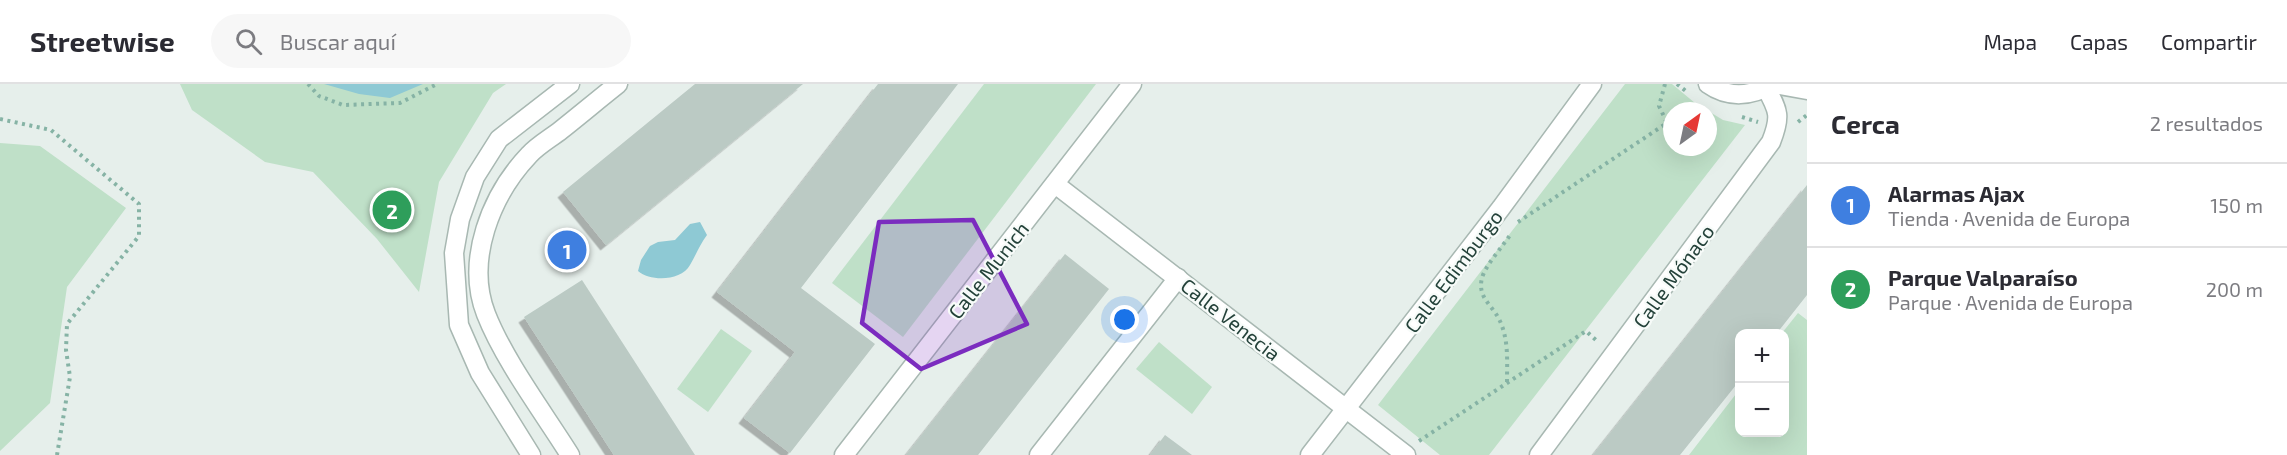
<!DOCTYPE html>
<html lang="es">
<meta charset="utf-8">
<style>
body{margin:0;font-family:"Exo 2",sans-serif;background:#f7f7f7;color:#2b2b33}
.controls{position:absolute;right:18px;bottom:18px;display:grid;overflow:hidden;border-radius:12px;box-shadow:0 6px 24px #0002}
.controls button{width:54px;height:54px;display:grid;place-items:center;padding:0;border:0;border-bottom:2px solid #e1e1e2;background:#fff;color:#2b2b33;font:30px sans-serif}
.compass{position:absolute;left:1663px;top:18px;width:54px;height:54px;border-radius:50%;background:#fff;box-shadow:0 6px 24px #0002;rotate:33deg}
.you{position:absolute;left:1125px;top:236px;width:21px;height:21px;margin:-15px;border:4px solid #fff;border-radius:50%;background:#1a73e8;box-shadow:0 0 0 9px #1a73e833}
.badge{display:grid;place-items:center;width:39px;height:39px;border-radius:50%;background:#111827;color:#fff;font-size:20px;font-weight:700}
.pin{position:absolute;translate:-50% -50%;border:3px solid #fff;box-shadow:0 2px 6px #0006}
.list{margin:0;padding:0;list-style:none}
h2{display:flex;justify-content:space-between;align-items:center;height:78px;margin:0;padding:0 24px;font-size:26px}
h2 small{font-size:20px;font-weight:400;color:#7c7c81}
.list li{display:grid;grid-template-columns:39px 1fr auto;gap:18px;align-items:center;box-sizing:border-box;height:84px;padding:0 24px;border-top:2px solid #e1e1e2}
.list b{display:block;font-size:22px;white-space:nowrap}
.list p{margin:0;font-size:20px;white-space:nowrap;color:#7c7c81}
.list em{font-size:20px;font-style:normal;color:#7c7c81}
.icon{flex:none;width:33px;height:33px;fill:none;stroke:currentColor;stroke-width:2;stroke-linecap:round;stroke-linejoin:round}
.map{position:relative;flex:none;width:1807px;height:371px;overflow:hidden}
header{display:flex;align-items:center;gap:36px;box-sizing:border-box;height:84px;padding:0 30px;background:#fff;border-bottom:2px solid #e1e1e2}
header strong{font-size:28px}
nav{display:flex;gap:33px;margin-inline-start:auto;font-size:21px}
.search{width:420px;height:54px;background:#f7f7f7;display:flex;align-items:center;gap:15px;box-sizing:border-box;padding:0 21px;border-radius:33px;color:#7c7c81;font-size:22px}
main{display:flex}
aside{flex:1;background:#fff}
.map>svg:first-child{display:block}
.green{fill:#bfe0c8;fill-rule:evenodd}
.water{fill:#8ec9d4}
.building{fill:#bbcac4;filter:url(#shadow)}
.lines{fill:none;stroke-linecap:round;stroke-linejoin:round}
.minor-casing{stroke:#a8b8b2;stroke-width:21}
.path{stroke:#86b3a5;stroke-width:4;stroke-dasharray:3 4.5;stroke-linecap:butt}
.minor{stroke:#fff;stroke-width:18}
.marked{fill:#7b2cbf;fill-opacity:0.2;stroke:#7b2cbf;stroke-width:4.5;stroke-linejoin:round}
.labels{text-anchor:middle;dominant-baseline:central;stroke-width:4.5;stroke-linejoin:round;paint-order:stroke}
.street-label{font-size:20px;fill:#24423a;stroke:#f7fbf9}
</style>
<header>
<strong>Streetwise</strong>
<div class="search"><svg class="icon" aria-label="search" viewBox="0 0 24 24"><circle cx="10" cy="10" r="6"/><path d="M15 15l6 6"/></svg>Buscar aquí</div>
<nav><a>Mapa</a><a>Capas</a><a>Compartir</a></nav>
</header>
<main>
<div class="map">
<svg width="1807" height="371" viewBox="0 0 1807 371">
<defs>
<filter id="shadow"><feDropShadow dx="-5.5" dy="5.5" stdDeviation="0" flood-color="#0004"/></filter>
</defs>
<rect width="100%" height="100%" fill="#e6efeb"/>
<!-- green -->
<g class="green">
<path d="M180,0H506L493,9L439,98L419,208L377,155L313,88L265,78L192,26Z"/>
<path d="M984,0H1096L903,253L832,199Z"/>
<path d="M1625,0H1672L1695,19L1723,36L1745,41L1489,371H1440L1378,321ZM1672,27H1708V63H1672Z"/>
<path d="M0,59L40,62L126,124L67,203L50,319L0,367Z"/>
<path d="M1798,229L1807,236V371H1689L1739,306L1740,348H1784V249H1782Z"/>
<path d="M721,245L752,267L708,328L677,305Z"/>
<path d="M1159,258L1212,303L1192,330L1136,285Z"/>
</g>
<!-- water -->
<g class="water">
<path d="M324,0H423L390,14L359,10Z"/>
<path d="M700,138L707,151C700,160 696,171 690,181C681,197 651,198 638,187L641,176L650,162L658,158L675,156L690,140Z"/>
</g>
<!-- building -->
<g class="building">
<path d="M695,0H803L606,161L563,108Z"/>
<path d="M878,0H958L801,204L875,260L790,369L744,334L795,268L717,208Z"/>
<path d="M1807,101V211L1777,249H1740V296L1680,371H1593Z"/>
<path d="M1065,170L1109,205L978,371H906Z"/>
<path d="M582,196L695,371H614L524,233Z"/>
<path d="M1165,351L1192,371H1150Z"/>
</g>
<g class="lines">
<!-- minor casing -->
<g class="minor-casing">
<g id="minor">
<path d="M1708,0C1729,15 1752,12 1773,0"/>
<path d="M1774,0L1807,6"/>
<path d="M1055,100L1406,371"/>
<path d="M531,371L480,289L459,241L454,169L460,135L475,93L499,55L570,0"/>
<path d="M570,371C543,328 504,276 486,230C465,176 491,111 529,71C538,61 551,54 561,46C580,31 599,15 618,0"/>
<path d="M844,371L1132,0"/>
<path d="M1039,371L1178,194"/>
<path d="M1310,371L1501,124L1592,0"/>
<path d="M1539,371L1771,58C1781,33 1779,27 1766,4"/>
</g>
</g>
<!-- path -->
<g class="path">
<path d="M308,0L319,12L343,21L400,19L437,0"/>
<path d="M1665,0L1659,22L1667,39H1672"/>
<path d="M1677,0L1687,8"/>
<path d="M1742,33L1758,38"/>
<path d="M0,35L51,46L139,120V152L67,240L66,266L70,293L57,371"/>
<path d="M1798,38L1807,31"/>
<path d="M1518,138L1667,39"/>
<path d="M1507,298C1507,277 1509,255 1499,235C1492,221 1477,213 1482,194C1485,182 1503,162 1510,151"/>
<path d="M1419,357L1586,247L1597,257"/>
</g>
<!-- minor -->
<use href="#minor" class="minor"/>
</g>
<!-- marked area -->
<path class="marked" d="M973,136L1027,240L921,285L862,239L879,138Z"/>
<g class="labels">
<!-- street labels -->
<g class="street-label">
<text transform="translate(988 186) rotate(-52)">Calle Munich</text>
<text transform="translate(1453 187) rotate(-53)">Calle Edimburgo</text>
<text transform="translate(1673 192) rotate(-54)">Calle Mónaco</text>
<text transform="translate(1231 235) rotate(38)">Calle Venecia</text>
</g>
</g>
</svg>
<div class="controls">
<button>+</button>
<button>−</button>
</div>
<svg class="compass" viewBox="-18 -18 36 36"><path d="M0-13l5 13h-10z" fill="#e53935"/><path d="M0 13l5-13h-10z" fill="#7c7c81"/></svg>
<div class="you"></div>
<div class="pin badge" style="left:567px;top:166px;background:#3f7fe0">1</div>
<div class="pin badge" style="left:392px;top:126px;background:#2e9e5b">2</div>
</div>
<aside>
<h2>Cerca<small>2 resultados</small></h2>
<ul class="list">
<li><span class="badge" style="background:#3f7fe0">1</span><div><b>Alarmas Ajax</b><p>Tienda · Avenida de Europa</p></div><em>150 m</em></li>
<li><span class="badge" style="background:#2e9e5b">2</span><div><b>Parque Valparaíso</b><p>Parque · Avenida de Europa</p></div><em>200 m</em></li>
</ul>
</aside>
</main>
